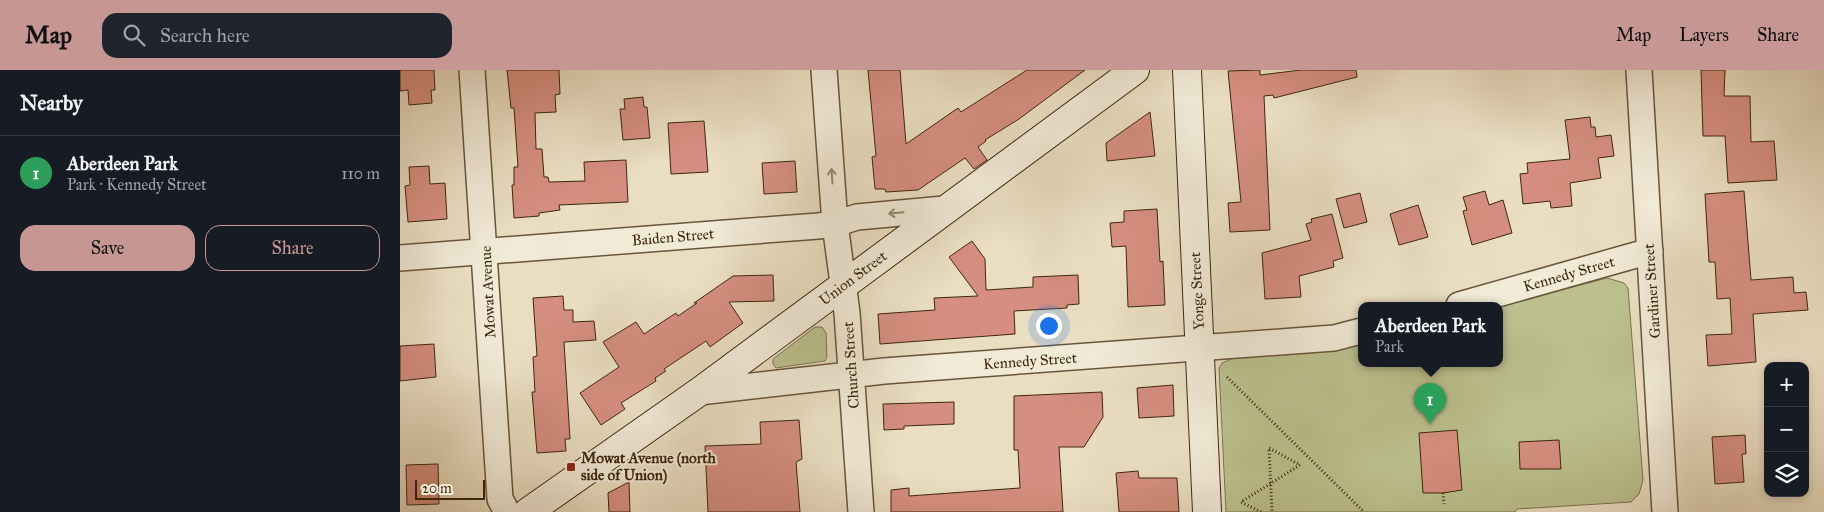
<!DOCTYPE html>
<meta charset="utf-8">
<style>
body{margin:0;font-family:"IM FELL Great Primer",serif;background:#20242c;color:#f1f3f6}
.controls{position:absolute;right:15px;bottom:15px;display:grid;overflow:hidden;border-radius:10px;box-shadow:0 2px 8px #0003}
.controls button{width:45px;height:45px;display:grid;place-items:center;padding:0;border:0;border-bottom:1px solid #363941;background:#171b24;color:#f1f3f6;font:25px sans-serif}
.scale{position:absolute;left:15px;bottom:12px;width:70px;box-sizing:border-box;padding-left:5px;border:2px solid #3e270d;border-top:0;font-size:14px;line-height:18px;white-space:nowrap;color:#3e270d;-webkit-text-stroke:4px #f1ead7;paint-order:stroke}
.you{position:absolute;left:648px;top:255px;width:18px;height:18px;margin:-12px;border:4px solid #fff;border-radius:50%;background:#1a73e8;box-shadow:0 0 0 8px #1a73e833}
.badge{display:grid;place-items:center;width:32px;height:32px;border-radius:50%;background:#c59692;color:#fff;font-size:16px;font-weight:700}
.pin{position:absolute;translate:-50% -41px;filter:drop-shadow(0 1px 2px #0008)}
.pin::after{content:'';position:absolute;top:26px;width:18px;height:15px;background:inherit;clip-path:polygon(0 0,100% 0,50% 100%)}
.popup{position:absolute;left:958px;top:232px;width:145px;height:65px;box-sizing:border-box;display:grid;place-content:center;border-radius:10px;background:#171b24;filter:drop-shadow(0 1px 4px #0005);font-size:16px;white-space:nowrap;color:#9ea1a6}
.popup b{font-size:19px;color:#f1f3f6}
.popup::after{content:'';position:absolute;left:50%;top:100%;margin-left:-10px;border:10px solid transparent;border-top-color:#171b24}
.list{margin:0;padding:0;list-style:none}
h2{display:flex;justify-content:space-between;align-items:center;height:65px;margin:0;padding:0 20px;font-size:21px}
h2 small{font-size:16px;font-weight:400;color:#9ea1a6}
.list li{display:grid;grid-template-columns:32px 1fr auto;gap:15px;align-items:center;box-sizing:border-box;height:75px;padding:0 20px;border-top:1px solid #363941}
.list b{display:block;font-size:19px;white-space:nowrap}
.list p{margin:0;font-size:16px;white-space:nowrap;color:#9ea1a6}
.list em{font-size:16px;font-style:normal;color:#9ea1a6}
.actions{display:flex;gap:10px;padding:15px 20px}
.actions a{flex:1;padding:11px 0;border:1px solid #c59692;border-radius:15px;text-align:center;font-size:18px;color:#c59692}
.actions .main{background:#c59692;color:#111}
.icon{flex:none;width:28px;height:28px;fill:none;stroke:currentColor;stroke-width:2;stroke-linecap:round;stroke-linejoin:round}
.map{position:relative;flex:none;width:1424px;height:442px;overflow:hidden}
header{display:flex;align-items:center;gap:30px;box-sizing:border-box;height:70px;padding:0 25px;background:#c59692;color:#111}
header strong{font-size:24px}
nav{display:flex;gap:28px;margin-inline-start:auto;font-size:18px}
.search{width:350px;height:45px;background:#20242c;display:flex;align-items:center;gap:12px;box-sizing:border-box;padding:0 18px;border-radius:15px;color:#9ea1a6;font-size:19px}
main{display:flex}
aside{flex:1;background:#171b24}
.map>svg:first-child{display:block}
.green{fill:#bcc08f;stroke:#7d744e}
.building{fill:#d58e7f;stroke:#3e270d}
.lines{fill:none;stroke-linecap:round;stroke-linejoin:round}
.street-casing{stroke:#69553a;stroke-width:28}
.secondary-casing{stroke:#3e270d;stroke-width:30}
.path{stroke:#3e270d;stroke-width:3;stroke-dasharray:1 2.5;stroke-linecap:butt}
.street{stroke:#f1ead7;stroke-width:25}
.secondary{stroke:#f1ead7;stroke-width:28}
.oneway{stroke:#988872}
.poi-dot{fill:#8f2418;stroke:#f1ead7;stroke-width:2}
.labels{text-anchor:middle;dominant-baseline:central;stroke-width:4;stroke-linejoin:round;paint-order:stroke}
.street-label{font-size:15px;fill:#3e270d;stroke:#f1ead7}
.poi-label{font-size:15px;font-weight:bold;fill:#3e270d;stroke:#f1ead7;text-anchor:start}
</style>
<header>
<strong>Map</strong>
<div class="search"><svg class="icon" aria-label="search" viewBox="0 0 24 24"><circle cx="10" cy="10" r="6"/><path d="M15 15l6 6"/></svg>Search here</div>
<nav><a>Map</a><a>Layers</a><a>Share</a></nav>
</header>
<main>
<aside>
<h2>Nearby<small></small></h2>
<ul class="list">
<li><span class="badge" style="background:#2e9e5b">1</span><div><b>Aberdeen Park</b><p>Park · Kennedy Street</p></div><em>110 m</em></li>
</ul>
<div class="actions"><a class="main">Save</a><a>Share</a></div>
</aside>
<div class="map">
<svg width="1424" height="442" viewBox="0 0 1424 442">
<rect width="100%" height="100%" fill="#eadec2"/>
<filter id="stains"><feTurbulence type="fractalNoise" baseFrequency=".004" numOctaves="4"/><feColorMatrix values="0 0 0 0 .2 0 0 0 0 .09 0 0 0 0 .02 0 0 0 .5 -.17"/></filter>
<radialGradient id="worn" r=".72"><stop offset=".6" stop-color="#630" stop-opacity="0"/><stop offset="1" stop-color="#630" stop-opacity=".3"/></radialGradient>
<!-- green -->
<g class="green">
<path d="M1207,208L1224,213L1228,218L1243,410L1239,424L1231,432L1117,439L1115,442H826L819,298L822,293L836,287L961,270V293H1099V236Z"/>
<path d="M415,257H422L426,263L427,287L425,291L376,298L373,294V289Z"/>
</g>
<!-- building -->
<g class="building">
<path d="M0,0H34L35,20H31L32,33L9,35L8,20L0,21Z"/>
<path d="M107,0H159L160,24L155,25L156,42L135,43L136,79H142L144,107H148L149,112L185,111L184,92L226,90L228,132L159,135L160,140L139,143V146L114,148L112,115H114V97H118L114,38H111Z"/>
<path d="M468,0H500L506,74L558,38L561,42L627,0H685L619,49L585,70L586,71L578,77L587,90L574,99L565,88L518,120L486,122L485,119H475L472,87L476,86Z"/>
<path d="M860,0V5L901,0H956L957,7L874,28L873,25L864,26L870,160L830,162L828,133L841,132L828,1Z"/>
<path d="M1301,0H1325L1324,26H1350L1351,72L1374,71L1377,110L1328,113L1325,66H1303Z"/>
<path d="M243,27L244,37H247L250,68L223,70L220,39H225L224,29Z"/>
<path d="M750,42L755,86L707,91L706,73Z"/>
<path d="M1190,47L1191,57H1195L1196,67L1211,65L1214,86L1198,88L1201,108L1170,113L1172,136L1151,138L1150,131L1123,134L1120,104L1128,103L1127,93L1170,89L1165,50Z"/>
<path d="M304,51L308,102L271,104L268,53Z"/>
<path d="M395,91L397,122L364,124L362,93Z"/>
<path d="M29,96L30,114L45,113L47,149L8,152L5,116L10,115L9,97Z"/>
<path d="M1085,121L1089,135L1103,130L1112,163L1072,175L1063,141L1067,140L1063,127Z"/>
<path d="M1344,121L1351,210L1393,207L1394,223L1406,222L1408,240L1353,244L1356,292L1308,296L1306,265L1332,264L1330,228L1317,229L1315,192H1309L1305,124Z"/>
<path d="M960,123L967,152L944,158L936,129Z"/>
<path d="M1018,135L1028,167L999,175L990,144Z"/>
<path d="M757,139L760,192L763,191L765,235L728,237L726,176L712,177L710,153L724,152V141Z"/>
<path d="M932,144L943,188L933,191L934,197L899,206L901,227L865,229L862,183L911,170L906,154L912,152L911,149Z"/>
<path d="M572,171L585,189L586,220L633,217V207L678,205L679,234L667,235V238L614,241L615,264L480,274L478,244L535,240L534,228L578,226L549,187Z"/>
<path d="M373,205L374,231L329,232L343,253L310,277L306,271L264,299L266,301L255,308L256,311L221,333L225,339L201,355L180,323L219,297L203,272L236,252L244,264L276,243L278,246L297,233H294L333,206Z"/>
<path d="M163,226L164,240H173V252L194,251L196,270L164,272L170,369H165L166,381L137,383L132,322H135L133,287L137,286L133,228Z"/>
<path d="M34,274L36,307L0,311V276Z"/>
<path d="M773,315L774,346L739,348L737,318Z"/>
<path d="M702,322L703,347L684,377H659L663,442H491V420L509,418V426L620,418L618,380H614V326Z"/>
<path d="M554,332V354L504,356V359L484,360L483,334Z"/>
<path d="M399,350L402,389L396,392L400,442H308L305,376L361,374L360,352Z"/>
<path d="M1057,360L1062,420L1043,423H1023L1019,363Z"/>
<path d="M1345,365L1346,384H1342L1344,412L1315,414L1312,367Z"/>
<path d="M1159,370L1161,399H1120L1119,372Z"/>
<path d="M38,394L39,434L7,435L6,395Z"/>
<path d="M738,401L739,408H777L779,442H719L716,403Z"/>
<path d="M229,412L230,442H209L208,423Z"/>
</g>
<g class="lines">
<!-- street casing -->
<g class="street-casing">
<g id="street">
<path d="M72,0L100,429L107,442"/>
<path d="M424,0L435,154L447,243L461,442"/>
<path d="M1239,0L1265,442"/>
<path d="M0,188L418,156L435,154L457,147L544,139"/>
<path d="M1059,235L1250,181"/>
<path d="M299,322L484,301L934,268L961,261"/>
</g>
</g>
<!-- secondary casing -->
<g class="secondary-casing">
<g id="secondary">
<path d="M787,0L807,442"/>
<path d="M128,442L299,322L735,0"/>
</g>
</g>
<!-- path -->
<g class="path">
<path d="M827,307L964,442"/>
<path d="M1043,423L1044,434"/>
<path d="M861,442L841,432L900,395L869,378L872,442"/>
</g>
<!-- street -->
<use href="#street" class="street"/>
<!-- secondary -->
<use href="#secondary" class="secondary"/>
</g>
<!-- one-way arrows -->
<defs><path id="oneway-shaft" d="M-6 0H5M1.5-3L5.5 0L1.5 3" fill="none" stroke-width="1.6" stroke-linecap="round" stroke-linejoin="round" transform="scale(1.25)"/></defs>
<g class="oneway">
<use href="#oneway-shaft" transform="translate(432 106) rotate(-94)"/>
<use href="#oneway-shaft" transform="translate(496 143) rotate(175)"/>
</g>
<!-- markers -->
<rect class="poi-dot" x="166" y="392" width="10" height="10" rx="2.5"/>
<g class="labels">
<!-- street labels -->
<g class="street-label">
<text transform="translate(273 167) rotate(-5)">Baiden Street</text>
<text transform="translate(1169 204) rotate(-16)">Kennedy Street</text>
<text transform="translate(453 208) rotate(-37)">Union Street</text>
<text transform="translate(797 221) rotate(-93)">Yonge Street</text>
<text transform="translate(1252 221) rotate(-94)">Gardiner Street</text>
<text transform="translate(88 222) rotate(-93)">Mowat Avenue</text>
<text transform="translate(630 291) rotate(-4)">Kennedy Street</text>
<text transform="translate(451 295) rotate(-94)">Church Street</text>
</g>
<!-- poi labels -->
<g class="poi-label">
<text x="181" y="388">Mowat Avenue (north<tspan x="181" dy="17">side of Union)</tspan></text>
</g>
</g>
<rect width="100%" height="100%" filter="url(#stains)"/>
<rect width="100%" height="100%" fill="url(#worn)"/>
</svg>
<div class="controls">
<button>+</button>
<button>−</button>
<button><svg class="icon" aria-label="layers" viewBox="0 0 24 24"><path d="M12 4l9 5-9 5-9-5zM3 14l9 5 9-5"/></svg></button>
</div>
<div class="scale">20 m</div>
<div class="you"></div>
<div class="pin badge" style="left:1030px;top:354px;background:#2e9e5b">1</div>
<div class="popup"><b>Aberdeen Park</b>Park</div>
</div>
</main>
